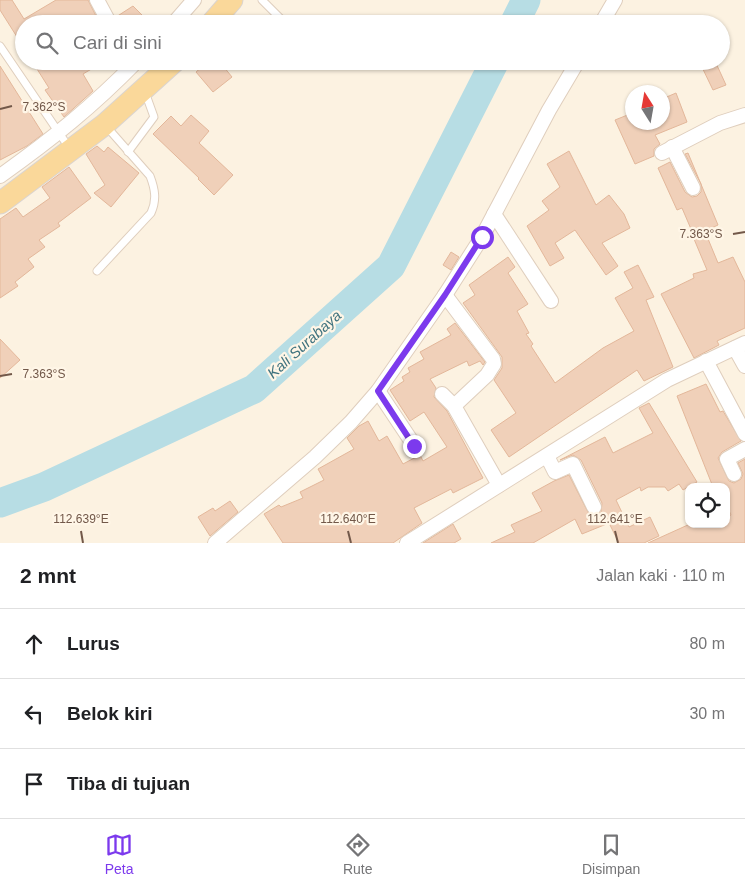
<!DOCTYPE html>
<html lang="id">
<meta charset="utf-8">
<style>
body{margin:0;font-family:Helvetica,sans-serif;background:#f6f6f6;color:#202124}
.controls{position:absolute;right:15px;bottom:15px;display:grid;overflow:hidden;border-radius:10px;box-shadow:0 1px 4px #0004}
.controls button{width:45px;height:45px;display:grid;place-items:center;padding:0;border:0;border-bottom:1px solid #e0e0e0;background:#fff;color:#202124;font:25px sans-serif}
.compass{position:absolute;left:625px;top:85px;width:45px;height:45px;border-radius:50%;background:#fff;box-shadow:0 1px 4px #0004;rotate:349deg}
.stop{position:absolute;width:15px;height:15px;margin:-11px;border:4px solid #7c3aed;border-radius:50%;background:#fff}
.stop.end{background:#7c3aed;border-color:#fff;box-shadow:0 1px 5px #0008}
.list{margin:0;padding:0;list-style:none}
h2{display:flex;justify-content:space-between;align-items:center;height:65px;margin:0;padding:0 20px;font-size:21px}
h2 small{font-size:16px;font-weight:400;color:#757577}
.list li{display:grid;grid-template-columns:32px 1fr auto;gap:15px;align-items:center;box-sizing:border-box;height:70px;padding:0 20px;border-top:1px solid #e0e0e0}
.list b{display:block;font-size:19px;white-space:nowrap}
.list em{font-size:16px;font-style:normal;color:#757577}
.icon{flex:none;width:28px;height:28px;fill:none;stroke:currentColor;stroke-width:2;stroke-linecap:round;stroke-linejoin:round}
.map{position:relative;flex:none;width:745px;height:543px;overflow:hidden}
.search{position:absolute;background:#fff;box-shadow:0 1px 4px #0004;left:15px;right:15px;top:15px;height:55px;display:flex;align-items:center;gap:12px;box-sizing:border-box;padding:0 18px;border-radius:28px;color:#757577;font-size:19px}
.sheet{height:275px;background:#fff}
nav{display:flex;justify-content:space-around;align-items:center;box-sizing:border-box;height:70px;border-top:1px solid #e0e0e0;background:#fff;font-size:14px;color:#757577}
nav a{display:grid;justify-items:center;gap:2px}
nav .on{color:#7c3aed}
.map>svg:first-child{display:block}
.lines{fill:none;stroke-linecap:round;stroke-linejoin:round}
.river{stroke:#b7dde4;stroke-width:29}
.building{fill:#f0d0b9;stroke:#e3b79a}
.service-casing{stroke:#dfcebd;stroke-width:9}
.minor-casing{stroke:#dfcebd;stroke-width:16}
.primary-casing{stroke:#dad4d0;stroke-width:23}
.service{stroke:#fff;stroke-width:7}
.minor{stroke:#fff;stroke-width:14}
.primary{stroke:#fad89a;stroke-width:21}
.route{stroke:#7c3aed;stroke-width:6}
.ticks{fill:none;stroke:#725849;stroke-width:2}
.labels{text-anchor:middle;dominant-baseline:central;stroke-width:4.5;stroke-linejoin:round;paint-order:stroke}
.water-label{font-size:15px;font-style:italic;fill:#40737f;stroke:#fff6e7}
.ticks-label{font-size:12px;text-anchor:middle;fill:#725849;stroke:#fff6e7;stroke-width:4.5;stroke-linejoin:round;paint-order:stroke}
</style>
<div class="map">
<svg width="745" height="543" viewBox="0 0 745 543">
<rect width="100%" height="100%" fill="#fcf2e1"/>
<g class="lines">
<!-- river -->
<g class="river">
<path d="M514,24L526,0"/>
<path d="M0,503L44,487L254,389L391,266L495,61"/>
</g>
</g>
<!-- building -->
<g class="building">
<path d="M0,0H12L24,19L56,0H88L100,24H24V48L0,10Z"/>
<path d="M133,6L151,24H119L116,17Z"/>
<path d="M32,61H105L83,74L93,91L64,117L45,90L49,88Z"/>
<path d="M209,61H219L232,77L213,92L196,72Z"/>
<path d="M699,61H715L726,85L713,90Z"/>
<path d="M0,66L43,134L27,146L0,160Z"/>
<path d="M676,93L687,122L655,135L660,144L654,149V156L635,164L615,120L630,114L632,122H662V99Z"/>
<path d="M191,115L209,131L199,143L233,175L214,195L198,179L199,178L153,134L171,116L181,126Z"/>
<path d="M97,146L104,152L108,147L139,173L111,207L94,193L105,185L86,154Z"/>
<path d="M569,151L596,205L609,195L624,214L630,228L602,243L618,266L606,275L575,230L555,243L564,258L550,266L527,226L549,210L542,201L560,187L547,164Z"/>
<path d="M688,153L718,225L694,236L682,208L677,210L658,168L670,162L685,192L692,197L697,196L701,192V184L685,154Z"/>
<path d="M69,167L91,198L58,223L60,226L39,240L45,247L28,259L34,267L15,282L18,286L0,298V219L16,208L23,217L50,198L42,187Z"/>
<path d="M706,234L718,263L733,257L745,282V328L717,341L719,345L694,358L661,294L694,278L693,274L707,270L694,239Z"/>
<path d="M451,252L459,257L451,270L443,265Z"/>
<path d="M508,257L515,267L508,273L528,304L517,311L529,333L526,334L533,344L531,346L555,383L603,348L634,331L615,298L633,288L624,272L638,265L654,297L646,300L673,367L644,381L637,370L509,457L491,430L516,413L494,380L502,368V357L463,303L475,295L469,285Z"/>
<path d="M455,323L485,362L483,365L480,361L469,366L467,361L430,379L436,388L434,397L447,411L483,478L453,493L451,489L414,508L422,523L393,543H283L264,514L279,505L281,507L303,498L300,492L324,480L318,469L354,449L347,438L359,426L368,421L379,441L387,436L403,464L420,455L423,461L447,447L424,412L410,421L390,390L404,381L402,377L410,372L408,368L424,359L420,352L451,335L447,329Z"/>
<path d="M0,339L20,360L0,378Z"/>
<path d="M706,384L720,412L723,411L741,441L722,452L718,458L729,481L734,483L741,479L743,474L738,463L745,459V543H648L690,524H726V518L731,515L726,504V487H713L677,396Z"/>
<path d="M649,403L697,482L683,490L679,484L668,491L665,487H648L641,491L640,487L616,500L629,527L650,517L659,536L644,543H619L609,523L582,534L575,519L533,543H491L515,532L511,525L542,511L532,493L554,481L569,475L589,514L594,516L601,512L602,503L581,460L573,455L560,460L605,437L613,453L653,433L639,408Z"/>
<path d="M230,501L238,512L210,536L198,517L213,508L215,511Z"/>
<path d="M453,524L461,539L454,543H423Z"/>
</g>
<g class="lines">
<!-- service casing -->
<g class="service-casing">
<g id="service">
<path d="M262,0L286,24"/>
<path d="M0,46L70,149"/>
<path d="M128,152L154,117L145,92"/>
<path d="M97,271L151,213C157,200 155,189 150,176L106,126"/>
</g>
</g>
<!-- minor casing -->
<g class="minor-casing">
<g id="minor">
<path d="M97,0L110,24"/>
<path d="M173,24L194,0"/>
<path d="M601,24L615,0"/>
<path d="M672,147L693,188"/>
<path d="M662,153L720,123L745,115"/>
<path d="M0,176C52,139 92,107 137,61"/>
<path d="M494,214L551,301"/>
<path d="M445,295L493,359L494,364L487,375L454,406"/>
<path d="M735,348L745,366"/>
<path d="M706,361L745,434"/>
<path d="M378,391L414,445"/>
<path d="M442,394L454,406L499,485"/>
<path d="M547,456L555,472L573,464L594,507"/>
<path d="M734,474L727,459L745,449"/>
<path d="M215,543L315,457L351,422L378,391L445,295L482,237L549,110L578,61"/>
<path d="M407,543L667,380L745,343"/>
</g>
</g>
<!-- primary casing -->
<g class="primary-casing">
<g id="primary">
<path d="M211,24L232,0"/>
<path d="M0,203L104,125L175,61"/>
</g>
</g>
<!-- service -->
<use href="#service" class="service"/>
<!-- minor -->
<use href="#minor" class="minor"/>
<!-- primary -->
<use href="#primary" class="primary"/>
</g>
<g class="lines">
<!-- route -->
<path class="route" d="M414,446L378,391L445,295L482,237"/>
</g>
<!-- ticks -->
<path class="ticks" d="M0,109L12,106M733,234L745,232M0,376L12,374M81,531L83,543M348,531L351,543M615,531L618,543"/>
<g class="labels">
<!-- water labels -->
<g class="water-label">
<text transform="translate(304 344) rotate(-42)">Kali Surabaya</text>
</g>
</g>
<g class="ticks-label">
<text x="44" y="111">7.362°S</text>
<text x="701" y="238">7.363°S</text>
<text x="44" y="378">7.363°S</text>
<text x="81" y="523">112.639°E</text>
<text x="348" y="523">112.640°E</text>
<text x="615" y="523">112.641°E</text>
</g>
</svg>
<div class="controls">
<button><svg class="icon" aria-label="locate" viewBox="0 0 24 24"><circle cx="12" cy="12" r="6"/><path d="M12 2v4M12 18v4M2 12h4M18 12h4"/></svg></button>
</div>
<svg class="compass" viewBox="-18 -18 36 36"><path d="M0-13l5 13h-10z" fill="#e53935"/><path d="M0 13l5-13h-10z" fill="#757577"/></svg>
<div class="stop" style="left:482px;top:237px"></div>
<div class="stop end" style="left:414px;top:446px"></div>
<div class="search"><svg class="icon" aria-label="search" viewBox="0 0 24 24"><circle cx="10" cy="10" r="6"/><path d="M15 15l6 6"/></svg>Cari di sini</div>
</div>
<section class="sheet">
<h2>2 mnt<small>Jalan kaki · 110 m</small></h2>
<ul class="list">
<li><svg class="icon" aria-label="ahead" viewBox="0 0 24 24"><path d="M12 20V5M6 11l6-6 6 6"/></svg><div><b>Lurus</b></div><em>80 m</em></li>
<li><svg class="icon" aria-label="left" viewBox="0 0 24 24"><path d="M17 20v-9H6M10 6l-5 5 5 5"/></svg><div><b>Belok kiri</b></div><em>30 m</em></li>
<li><svg class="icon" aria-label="arrive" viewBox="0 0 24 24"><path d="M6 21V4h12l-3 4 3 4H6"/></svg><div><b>Tiba di tujuan</b></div></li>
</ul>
</section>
<nav>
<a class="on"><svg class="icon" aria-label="map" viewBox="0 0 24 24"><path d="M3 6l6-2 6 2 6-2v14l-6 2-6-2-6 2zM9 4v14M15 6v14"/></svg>Peta</a>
<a><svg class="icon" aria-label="directions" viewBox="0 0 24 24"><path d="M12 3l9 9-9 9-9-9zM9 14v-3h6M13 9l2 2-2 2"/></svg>Rute</a>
<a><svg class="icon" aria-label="saved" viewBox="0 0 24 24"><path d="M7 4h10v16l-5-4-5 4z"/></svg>Disimpan</a>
</nav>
